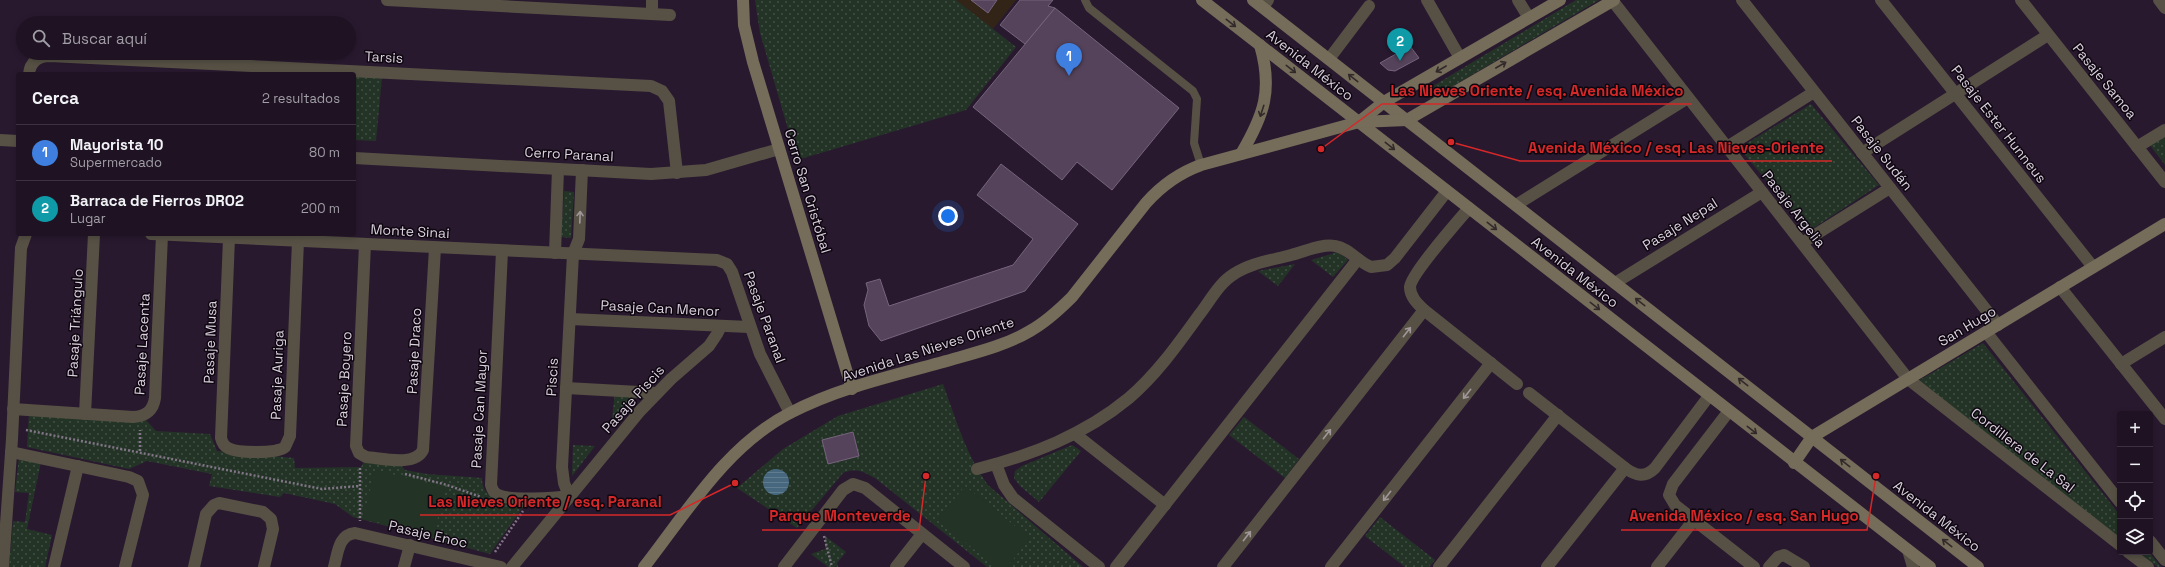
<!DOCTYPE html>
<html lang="es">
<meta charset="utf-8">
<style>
body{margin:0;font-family:"Space Grotesk",sans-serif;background:#2c2030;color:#f1f3f6}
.controls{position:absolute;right:12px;bottom:12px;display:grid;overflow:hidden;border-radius:4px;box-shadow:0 2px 6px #0003}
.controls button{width:36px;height:36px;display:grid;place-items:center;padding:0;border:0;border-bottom:1px solid #3c3241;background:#1f1323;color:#f1f3f6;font:20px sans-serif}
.you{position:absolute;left:948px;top:216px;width:14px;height:14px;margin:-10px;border:3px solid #fff;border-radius:50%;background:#1a73e8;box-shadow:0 0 0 6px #1a73e833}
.badge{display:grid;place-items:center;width:26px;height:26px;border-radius:50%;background:#b45309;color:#fff;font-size:13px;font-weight:700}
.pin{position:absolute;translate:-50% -33px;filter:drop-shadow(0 1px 2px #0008)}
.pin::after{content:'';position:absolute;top:21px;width:14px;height:12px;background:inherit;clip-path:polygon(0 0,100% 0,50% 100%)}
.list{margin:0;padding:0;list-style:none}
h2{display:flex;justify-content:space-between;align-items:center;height:52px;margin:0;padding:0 16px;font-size:17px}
h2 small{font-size:13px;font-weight:400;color:#a19ea6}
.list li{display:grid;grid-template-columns:26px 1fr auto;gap:12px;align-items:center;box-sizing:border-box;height:56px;padding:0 16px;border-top:1px solid #3c3241}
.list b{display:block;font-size:15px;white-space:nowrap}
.list p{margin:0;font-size:13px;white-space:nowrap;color:#a19ea6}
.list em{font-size:13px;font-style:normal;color:#a19ea6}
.icon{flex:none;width:22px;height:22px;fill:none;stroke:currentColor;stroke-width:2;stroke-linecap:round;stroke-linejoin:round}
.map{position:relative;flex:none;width:2165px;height:567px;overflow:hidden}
.search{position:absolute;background:#1f1323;box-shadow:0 2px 6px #0003;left:16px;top:16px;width:340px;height:44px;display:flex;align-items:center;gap:10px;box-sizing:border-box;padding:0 14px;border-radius:22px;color:#a19ea6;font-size:15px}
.panel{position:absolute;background:#1f1323;box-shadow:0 2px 6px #0003;left:16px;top:72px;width:340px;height:164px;border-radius:4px}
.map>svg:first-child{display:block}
.commercial{fill:#322518}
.green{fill:url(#green-dots)}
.pitch{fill:#233426}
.water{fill:url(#water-rules)}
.building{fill:#55435b;stroke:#76647d}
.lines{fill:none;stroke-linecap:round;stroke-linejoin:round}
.path{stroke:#827587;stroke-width:2.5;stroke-dasharray:2 2;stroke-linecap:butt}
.lane{stroke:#575145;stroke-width:8}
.street{stroke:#575145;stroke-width:12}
.secondary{stroke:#756c59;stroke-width:12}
.oneway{stroke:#322a2a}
.oneway2{stroke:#9f9799}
.labels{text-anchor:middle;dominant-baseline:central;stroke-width:3;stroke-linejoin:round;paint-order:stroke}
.street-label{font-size:14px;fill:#dad0de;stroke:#0e0710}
.leader{fill:none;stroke:#d62828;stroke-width:1.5}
.callout-dot{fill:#d62828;stroke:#0e0710;stroke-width:1.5}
.callout-label{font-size:15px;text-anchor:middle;font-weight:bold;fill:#d62828;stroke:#0e0710;stroke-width:3;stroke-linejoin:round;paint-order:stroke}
</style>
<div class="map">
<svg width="2165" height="567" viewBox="0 0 2165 567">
<defs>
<pattern id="green-dots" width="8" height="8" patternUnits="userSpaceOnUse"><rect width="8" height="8" fill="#233426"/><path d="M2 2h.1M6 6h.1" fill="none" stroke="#425045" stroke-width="1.8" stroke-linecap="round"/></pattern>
<pattern id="water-rules" width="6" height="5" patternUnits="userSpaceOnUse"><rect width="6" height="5" fill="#46677e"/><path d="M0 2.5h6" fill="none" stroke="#607c90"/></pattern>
</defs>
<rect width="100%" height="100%" fill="#29192f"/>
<!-- commercial -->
<path class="commercial" d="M956,0H1016L993,29Z"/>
<!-- green -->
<g class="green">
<path d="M755,0H956L1016,47L966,110L797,160L760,33Z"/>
<path d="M1576,0H1599L1431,99L1423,92Z"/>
<path d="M354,76L382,77L376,141L354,140Z"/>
<path d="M1811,104L1879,185L1809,231L1739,148Z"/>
<path d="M2165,135V165L2149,144Z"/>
<path d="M564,191L574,192L571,238L561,237Z"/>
<path d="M1338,252L1348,260L1333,277L1311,260Z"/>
<path d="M1295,264L1278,286L1258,271Z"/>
<path d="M1983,343L2120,515V538L1918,381Z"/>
<path d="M943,384C956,419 966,455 988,485L1083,567H987L875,478C863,472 856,467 843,473L797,528L737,488L783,449L838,416Z"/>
<path d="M615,393L639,394L611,426Z"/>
<path d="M29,413L145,419L156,431L210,434L217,451L294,458L295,468L361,467L364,462L401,465L405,470L427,474L482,478C482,504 508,499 528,500L490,554L353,517L335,504L284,493L280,497L209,486L212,474L147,461L129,469L27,447Z"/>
<path d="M1244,417L1299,459L1285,478L1229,435Z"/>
<path d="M573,445L595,446L572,476Z"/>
<path d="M1072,445L1081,451L1039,502L1020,486L1014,478L1015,471L1022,466Z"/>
<path d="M19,457L41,462L27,529L52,535L45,567H9L13,521L25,522L29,493L15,492Z"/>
<path d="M1380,517L1435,560L1429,567H1405L1365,536Z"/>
<path d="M825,536L846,552L837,563L838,567H828L811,554L825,549Z"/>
<path d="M2138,552H2149L2161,567H2158Z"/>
</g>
<!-- pitch -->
<g class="pitch">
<path d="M375,470L445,487L434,534L363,519Z"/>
<path d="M965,486L1030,538L1007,567H996L938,520Z"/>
</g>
<!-- water -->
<circle class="water" cx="776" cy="482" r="13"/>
<!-- building -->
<g class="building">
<path d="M971,0H997L988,13Z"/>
<path d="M1020,0H1053L1048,6L1055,8L1025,44L1000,25Z"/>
<path d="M1055,8L1179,108L1112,190L1077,162L1062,180L973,107Z"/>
<path d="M1410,46L1419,58L1395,71L1388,70L1380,63Z"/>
<path d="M1001,164L1078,224L1025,291L881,341L869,326L864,305L868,290L866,283L880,279L889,306L1013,265L1033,239L977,195Z"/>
<path d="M853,432L859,456L828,464L822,440Z"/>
</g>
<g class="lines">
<!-- path -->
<g class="path">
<path d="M26,430L322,489L360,486"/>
<path d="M140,451V430"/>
<path d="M360,468V521"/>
<path d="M405,474L447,485L481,497"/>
<path d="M824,536L832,567"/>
<path d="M495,552L523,511"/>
</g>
<!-- lane -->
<path class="lane" d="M1085,0L1089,8L1193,91L1197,99L1194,143L1201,165"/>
<!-- street -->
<g class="street">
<path d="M387,0L670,15"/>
<path d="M1427,0L1460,58"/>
<path d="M1518,0L1529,18"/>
<path d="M1612,0L1908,379L2120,545"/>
<path d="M1742,0L1998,325"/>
<path d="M1881,0L2093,267"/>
<path d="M2021,0L2165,182"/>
<path d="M2159,0L2165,8"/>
<path d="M1263,7L1268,0"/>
<path d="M652,14V0"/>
<path d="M1329,59L1369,6"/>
<path d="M29,74C30,62 38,56 50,56L651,86L662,91L669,101L677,173"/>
<path d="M0,140L18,141"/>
<path d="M1727,147L1814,92"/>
<path d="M2137,147L2165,130"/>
<path d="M1862,153L2048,35"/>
<path d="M354,158L651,174L706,170L779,149"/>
<path d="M1516,205L1688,98"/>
<path d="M1469,208C1458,221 1411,274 1410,287C1410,297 1418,304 1424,310L1517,384"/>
<path d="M151,234L717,260L727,264L732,272L760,354L790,413"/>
<path d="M229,238L221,438C222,442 224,446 228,448C237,453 278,454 285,447L290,436L298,241"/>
<path d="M1802,243L1890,188"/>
<path d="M365,244L356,446L359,453L366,457C381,458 415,467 423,450L435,248"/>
<path d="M502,251L491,485C492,489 494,493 498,495C511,501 555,498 569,496"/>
<path d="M555,253L558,169"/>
<path d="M1615,283L1762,192"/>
<path d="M2060,287L2165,419"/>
<path d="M570,319L749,327"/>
<path d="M1986,332L2120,502"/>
<path d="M2121,364L2165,337"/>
<path d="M566,388L657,393"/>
<path d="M1529,393L1625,468C1636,476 1645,478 1655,468L1709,396"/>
<path d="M13,409L133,417C146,416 153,411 155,398L162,235"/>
<path d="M1729,411L1673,484L1669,495L1675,505L1754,567"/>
<path d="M85,414L94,234"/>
<path d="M1075,434L1165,505"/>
<path d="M11,452L129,477L138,481L143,495L125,567"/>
<path d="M996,464L1004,485L1013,498L1099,567"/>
<path d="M977,469C1032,455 1084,435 1129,398C1157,374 1178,344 1199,315C1210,301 1219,283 1234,274C1250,263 1273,260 1291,255C1304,252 1322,243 1335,246C1349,248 1358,262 1371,267L1387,265L1395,258L1447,191"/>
<path d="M569,496L564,483L562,467L573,254L579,239L582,170"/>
<path d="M2150,541L2165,560"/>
<path d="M1908,550L1913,567"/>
<path d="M2128,552L2148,567"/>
<path d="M3,567L12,439L21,248L26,234"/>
<path d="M54,567L78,466"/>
<path d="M194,567L206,514L214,505L219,503L263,512L271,519L273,529L264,567"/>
<path d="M334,567C338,553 338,535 355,533L501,567"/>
<path d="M404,567L410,545"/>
<path d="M512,567L640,411L671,379L709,346L717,334L721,326"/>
<path d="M784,567L843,490L853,484L865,488L964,567"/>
<path d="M896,567L922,534"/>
<path d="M1116,567L1358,259"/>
<path d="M1223,567L1424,310"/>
<path d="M1331,567L1491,363"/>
<path d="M1439,567L1558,415"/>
<path d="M1547,567L1625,468"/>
<path d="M1657,567L1693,521"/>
<path d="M1769,567L1778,557L1784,555L1804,567"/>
</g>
<!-- secondary -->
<g class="secondary">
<path d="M743,0L744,25L753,62L852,389"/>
<path d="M1202,0L1930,567"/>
<path d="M1253,0L1978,567"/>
<path d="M1359,122L1384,102L1560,0"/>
<path d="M1241,154C1264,115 1273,90 1260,45"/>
<path d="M1794,463L1812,437L2165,224"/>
<path d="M644,567C687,512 726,446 790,413C841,386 902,374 957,358C982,351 1008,344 1030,331C1046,322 1059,310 1072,297L1146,203C1162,185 1179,173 1201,165L1359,122L1407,120L1614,0"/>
</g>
</g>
<!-- one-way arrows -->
<defs><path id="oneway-shaft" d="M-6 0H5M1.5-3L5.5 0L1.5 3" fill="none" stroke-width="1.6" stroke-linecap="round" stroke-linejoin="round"/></defs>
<g class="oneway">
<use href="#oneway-shaft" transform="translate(1231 23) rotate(38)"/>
<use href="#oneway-shaft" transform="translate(1501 65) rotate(-30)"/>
<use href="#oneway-shaft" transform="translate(1291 69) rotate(38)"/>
<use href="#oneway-shaft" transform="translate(1441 69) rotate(150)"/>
<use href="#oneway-shaft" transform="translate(1353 78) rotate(-142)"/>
<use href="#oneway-shaft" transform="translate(1262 111) rotate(108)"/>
<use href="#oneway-shaft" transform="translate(1390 146) rotate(38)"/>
<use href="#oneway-shaft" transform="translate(1492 226) rotate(38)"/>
<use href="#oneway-shaft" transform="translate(1640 302) rotate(-142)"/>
<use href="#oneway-shaft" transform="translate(1595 306) rotate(38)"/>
<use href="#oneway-shaft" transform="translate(1743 382) rotate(-142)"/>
<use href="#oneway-shaft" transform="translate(1752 430) rotate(38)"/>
<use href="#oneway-shaft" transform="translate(1845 463) rotate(-142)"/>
<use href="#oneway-shaft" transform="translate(1947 543) rotate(-142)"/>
</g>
<g class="oneway2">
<use href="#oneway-shaft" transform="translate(580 217) rotate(-88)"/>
<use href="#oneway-shaft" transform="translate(1407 332) rotate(-52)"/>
<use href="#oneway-shaft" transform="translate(1467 394) rotate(128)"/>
<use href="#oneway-shaft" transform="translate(1327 434) rotate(-52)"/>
<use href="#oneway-shaft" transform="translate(1387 496) rotate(128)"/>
<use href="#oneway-shaft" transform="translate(1247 536) rotate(-52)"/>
</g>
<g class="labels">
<!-- street labels -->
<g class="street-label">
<text transform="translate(384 57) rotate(3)">Tarsis</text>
<text transform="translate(1310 65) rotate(38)">Avenida México</text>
<text transform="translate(2105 81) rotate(51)">Pasaje Samoa</text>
<text transform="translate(1999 124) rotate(52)">Pasaje Ester Hunneus</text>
<text transform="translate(1882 153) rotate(52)">Pasaje Sudán</text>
<text transform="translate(569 154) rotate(3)">Cerro Paranal</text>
<text transform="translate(808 191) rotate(73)">Cerro San Cristóbal</text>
<text transform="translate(1794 209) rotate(52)">Pasaje Argelia</text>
<text transform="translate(1680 224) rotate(-32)">Pasaje Nepal</text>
<text transform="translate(410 231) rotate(3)">Monte Sinai</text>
<text transform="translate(1575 272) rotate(38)">Avenida México</text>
<text transform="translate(660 308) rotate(3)">Pasaje Can Menor</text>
<text transform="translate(765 317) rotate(70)">Pasaje Paranal</text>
<text transform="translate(75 323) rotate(-87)">Pasaje Triángulo</text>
<text transform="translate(1967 326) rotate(-31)">San Hugo</text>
<text transform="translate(210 342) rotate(-88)">Pasaje Musa</text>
<text transform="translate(142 344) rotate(-87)">Pasaje Lacenta</text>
<text transform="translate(928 349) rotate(-18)">Avenida Las Nieves Oriente</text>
<text transform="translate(414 351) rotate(-87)">Pasaje Draco</text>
<text transform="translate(277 375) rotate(-88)">Pasaje Auriga</text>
<text transform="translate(552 377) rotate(-87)">Piscis</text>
<text transform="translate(344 379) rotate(-87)">Pasaje Boyero</text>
<text transform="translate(633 399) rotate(-48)">Pasaje Piscis</text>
<text transform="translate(479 409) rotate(-87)">Pasaje Can Mayor</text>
<text transform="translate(2023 450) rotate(38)">Cordillera de La Sal</text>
<text transform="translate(1937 516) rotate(38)">Avenida México</text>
<text transform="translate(428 534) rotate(13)">Pasaje Enoc</text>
</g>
</g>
<!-- callouts -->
<path class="leader" d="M1321 149L1382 104H1692M1451 142L1520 161H1832M735 483L670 515H420M1876 476L1867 530H1621M926 476L919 530H762"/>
<g class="callout-dot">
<circle cx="1321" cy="149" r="4"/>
<circle cx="1451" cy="142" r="4"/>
<circle cx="735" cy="483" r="4"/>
<circle cx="1876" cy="476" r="4"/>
<circle cx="926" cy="476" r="4"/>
</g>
<g class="callout-label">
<text x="1537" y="96">Las Nieves Oriente / esq. Avenida México</text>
<text x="1676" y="153">Avenida México / esq. Las Nieves-Oriente</text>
<text x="545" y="507">Las Nieves Oriente / esq. Paranal</text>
<text x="1744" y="521">Avenida México / esq. San Hugo</text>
<text x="840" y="521">Parque Monteverde</text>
</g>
</svg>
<div class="controls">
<button>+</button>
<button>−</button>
<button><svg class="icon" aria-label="locate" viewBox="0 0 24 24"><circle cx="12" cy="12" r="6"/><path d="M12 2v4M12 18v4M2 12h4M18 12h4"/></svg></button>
<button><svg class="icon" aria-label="layers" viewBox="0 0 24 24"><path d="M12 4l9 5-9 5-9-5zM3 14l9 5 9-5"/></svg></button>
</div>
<div class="you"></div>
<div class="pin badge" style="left:1069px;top:76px;background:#3f7fe0">1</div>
<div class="pin badge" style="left:1400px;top:61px;background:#0f9aa8">2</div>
<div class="search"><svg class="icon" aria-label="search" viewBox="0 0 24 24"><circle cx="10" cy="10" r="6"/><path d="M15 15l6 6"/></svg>Buscar aquí</div>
<section class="panel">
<h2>Cerca<small>2 resultados</small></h2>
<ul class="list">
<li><span class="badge" style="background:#3f7fe0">1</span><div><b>Mayorista 10</b><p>Supermercado</p></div><em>80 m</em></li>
<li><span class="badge" style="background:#0f9aa8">2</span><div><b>Barraca de Fierros DRO2</b><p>Lugar</p></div><em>200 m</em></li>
</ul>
</section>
</div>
